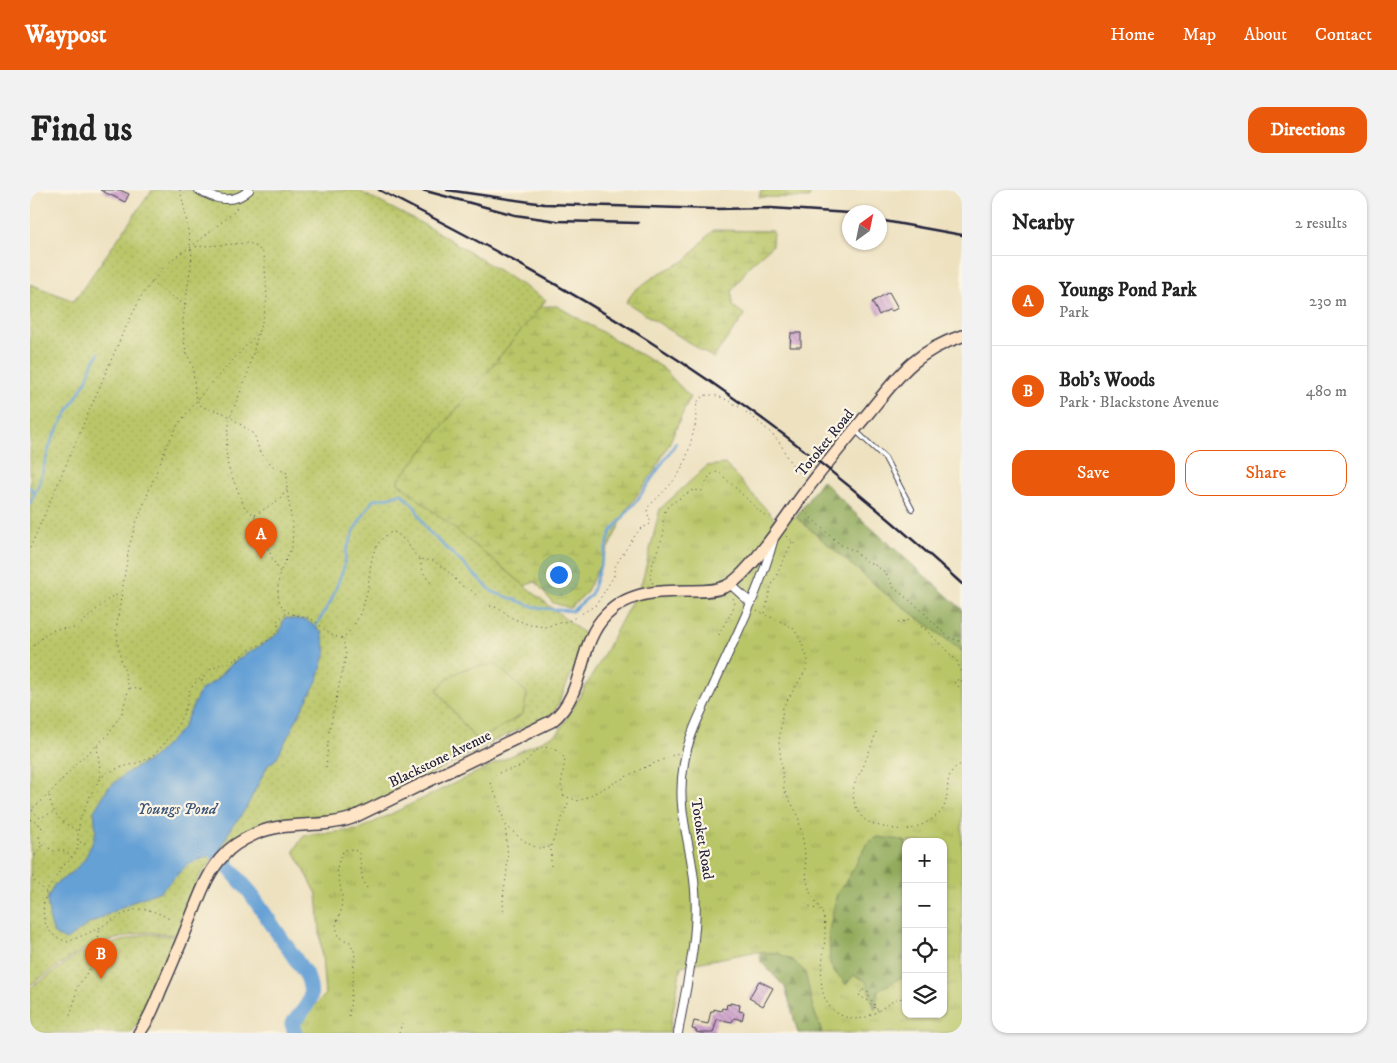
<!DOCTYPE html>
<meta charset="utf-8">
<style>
body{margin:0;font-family:"IM FELL DW Pica",serif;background:#f2f2f2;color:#222}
.controls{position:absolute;right:15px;bottom:15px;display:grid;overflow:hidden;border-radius:10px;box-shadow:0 1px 4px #0004}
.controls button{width:45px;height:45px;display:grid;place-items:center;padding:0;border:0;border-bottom:1px solid #e0e0e0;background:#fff;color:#222;font:25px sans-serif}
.compass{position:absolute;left:812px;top:15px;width:45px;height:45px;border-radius:50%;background:#fff;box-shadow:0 1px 4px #0004;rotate:33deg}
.you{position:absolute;left:528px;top:384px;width:18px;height:18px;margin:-12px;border:4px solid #fff;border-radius:50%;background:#1a73e8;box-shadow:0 0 0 8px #1a73e833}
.badge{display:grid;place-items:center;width:32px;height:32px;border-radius:50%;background:#ea580c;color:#fff;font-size:16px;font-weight:700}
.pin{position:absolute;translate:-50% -41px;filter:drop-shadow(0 1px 2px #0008)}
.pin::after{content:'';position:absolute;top:26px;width:18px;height:15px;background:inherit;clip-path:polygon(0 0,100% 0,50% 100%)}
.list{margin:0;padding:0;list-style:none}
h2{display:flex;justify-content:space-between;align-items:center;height:65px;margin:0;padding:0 20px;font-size:21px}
h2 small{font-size:16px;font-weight:400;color:#767676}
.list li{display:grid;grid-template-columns:32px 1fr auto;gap:15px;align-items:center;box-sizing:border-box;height:90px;padding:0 20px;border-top:1px solid #e0e0e0}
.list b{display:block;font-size:19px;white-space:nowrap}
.list p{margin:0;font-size:16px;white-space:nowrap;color:#767676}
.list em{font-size:16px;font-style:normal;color:#767676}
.actions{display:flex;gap:10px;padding:15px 20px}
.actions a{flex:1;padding:11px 0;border:1px solid #ea580c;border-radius:15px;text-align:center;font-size:18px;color:#ea580c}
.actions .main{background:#ea580c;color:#fff}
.icon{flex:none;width:28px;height:28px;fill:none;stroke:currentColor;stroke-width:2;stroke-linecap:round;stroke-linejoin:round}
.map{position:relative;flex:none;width:932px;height:843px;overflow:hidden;border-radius:15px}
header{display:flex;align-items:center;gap:30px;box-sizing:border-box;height:70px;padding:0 25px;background:#ea580c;color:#fff}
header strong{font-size:24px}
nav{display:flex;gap:28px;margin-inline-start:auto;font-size:18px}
.intro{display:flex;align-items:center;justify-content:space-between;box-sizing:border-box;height:120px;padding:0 30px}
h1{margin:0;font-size:35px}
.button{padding:12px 22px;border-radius:15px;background:#ea580c;color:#fff;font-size:18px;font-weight:700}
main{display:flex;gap:30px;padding:0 30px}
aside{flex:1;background:#fff;border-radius:15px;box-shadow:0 1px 4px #0004}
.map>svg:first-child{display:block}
.grass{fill:url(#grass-tufts);stroke:#6e7452;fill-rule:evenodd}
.forest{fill:url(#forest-firs);stroke:#5a664c}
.wetland{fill:url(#wetland-marsh);stroke:#6e7452}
.park{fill:url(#park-dots);stroke:#6e7452}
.pitch{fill:#b9c668;stroke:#6e7452}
.water{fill:#66a1d6;stroke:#446288}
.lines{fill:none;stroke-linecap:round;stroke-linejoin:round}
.stream{stroke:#66a1d6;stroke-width:2.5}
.river{stroke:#66a1d6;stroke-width:15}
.building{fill:url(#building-back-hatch)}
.service-casing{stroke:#403f4f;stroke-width:6}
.minor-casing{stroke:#403f4f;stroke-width:10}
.secondary-casing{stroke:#403f4f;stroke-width:14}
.path{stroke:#403f4f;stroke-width:1;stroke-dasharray:1 4;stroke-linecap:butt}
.service{stroke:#fff;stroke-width:4}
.minor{stroke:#fff;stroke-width:8}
.secondary{stroke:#ffe4c6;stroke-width:11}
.rail{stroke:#22223b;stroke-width:2.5}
.labels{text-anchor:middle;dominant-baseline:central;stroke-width:4.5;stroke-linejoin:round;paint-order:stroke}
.street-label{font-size:15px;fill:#22223b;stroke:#fcf5e5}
.water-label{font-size:16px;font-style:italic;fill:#3d5579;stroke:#fcf5e5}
</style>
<header>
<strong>Waypost</strong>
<nav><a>Home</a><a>Map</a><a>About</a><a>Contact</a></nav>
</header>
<div class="intro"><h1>Find us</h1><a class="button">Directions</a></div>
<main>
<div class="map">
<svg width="932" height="843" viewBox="0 0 932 843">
<defs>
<pattern id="grass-tufts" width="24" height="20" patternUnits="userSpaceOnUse" patternTransform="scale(1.25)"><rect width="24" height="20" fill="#b9c668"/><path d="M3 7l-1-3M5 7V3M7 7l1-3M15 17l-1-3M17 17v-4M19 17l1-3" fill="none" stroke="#9faa5b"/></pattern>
<pattern id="forest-firs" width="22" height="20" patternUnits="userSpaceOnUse" patternTransform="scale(1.25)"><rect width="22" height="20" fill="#92ab5c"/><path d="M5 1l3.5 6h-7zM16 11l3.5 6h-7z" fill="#778b4d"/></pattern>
<pattern id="wetland-marsh" width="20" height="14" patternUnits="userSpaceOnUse" patternTransform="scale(1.25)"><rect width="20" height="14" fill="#b9c668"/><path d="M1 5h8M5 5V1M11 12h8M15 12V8" fill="none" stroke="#9faa5b"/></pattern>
<pattern id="park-dots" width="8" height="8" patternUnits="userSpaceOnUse" patternTransform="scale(1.25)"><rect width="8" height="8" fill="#b9c668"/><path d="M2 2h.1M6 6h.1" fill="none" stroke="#9faa5b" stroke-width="1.8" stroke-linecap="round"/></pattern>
<pattern id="building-back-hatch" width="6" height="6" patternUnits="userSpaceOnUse" patternTransform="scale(1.25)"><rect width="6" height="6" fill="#d0a1ce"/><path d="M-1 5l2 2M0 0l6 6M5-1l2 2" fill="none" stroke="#a883a8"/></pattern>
</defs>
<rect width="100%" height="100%" fill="#fcf5e5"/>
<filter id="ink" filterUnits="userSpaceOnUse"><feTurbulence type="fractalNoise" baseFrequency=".02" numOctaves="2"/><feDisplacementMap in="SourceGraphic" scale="10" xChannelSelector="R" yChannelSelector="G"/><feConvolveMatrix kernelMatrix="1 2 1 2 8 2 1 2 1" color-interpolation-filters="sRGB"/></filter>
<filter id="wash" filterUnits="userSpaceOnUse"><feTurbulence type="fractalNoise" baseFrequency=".0096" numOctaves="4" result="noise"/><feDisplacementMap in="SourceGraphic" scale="20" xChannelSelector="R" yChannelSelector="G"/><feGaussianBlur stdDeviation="1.12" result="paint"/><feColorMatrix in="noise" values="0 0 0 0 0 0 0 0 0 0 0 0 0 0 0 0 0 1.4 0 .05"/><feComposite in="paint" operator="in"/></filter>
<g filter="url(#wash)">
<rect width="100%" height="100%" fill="#ede1c0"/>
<!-- grass -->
<path class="grass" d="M695,274L747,331L766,327L851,400L932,461V843H792L783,818L748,763L723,762L651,776L639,843H264L265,835L295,805L287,704L264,661L274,645L328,640L528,543L567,477L612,392L630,319L677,276ZM876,652H913V824H876Z"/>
<!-- forest -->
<g class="forest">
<path d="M792,290L829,327L932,419V461L851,400L766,327Z"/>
<path d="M848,647L873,650L876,653V785L848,800L845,820L836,791L824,785L816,795L812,789L804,782L800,773L799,741L807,703L820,685L837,653Z"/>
<path d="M730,762L748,763L764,771L775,782L783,818L792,843H768L755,797L731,772Z"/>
</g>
<!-- wetland -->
<g class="wetland">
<path d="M731,0H781L779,8L729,7Z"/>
<path d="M683,40L743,41L742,56L720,75L702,101L703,116L715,125L683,168L596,112L605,100L628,84L656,70Z"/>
<path d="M527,116L632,177L660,207L639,254L625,280L598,318L556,403L540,418L523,413L506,392L470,403L346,295L483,117Z"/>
</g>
<!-- park -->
<g class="park">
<path d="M122,0H327L404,40L516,110L367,292L558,447L524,523L464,551L317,627L230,633L205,648L191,660L169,687L148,745L115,742L70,753L49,762L0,795V94L44,111Z"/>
<path d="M115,744L143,746L145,750L118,818L101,843H0V798L49,764Z"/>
</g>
<!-- pitch -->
<path class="pitch" d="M467,475L497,503L493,524L452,548H444L407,500C426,478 439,476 467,475Z"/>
<!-- water -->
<path class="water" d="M254,428L276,430L292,442L296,462L288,489L246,569L238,575L217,616L209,629L202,636L190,660L184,667L179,666L157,675L131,701L106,710L59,734L36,750L24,744L20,731L17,710L24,695L43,682L54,670L61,656L66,641L64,621L78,598L99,581L122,569L152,539L170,501L186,490L197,478L213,466L235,453L250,442Z"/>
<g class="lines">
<!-- stream -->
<g class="stream">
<path d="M0,297L5,303"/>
<path d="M0,314L8,296L22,249L57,189L61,176L69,163"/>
<path d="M284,439L301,411L314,377L316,361L326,337L343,310L360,307L371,303L385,317L396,339L463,402L508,418L542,421L561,405L581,342L608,309L646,253"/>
</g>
<!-- river -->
<path class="river" d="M187,664L219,701L277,786C286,811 277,815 262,834L265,843"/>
</g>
<g id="blocks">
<!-- building -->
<g class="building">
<path d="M70,0H90L99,4L95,12Z"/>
<path d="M859,102L868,118L862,121L860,119L849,125L842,112Z"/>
<path d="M761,143H771V157H760Z"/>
<path d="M729,791L743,798L733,816L719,808Z"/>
<path d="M700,813L710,815L709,821L714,822L712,830L704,828L702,832L687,829L683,843H671L666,842V840L662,839L664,831L678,834L681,821H684V819L691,821L692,818L696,819L697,814L700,815Z"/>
</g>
</g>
</g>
<g filter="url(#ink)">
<use href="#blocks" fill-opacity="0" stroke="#403f4f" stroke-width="1"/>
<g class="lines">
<!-- service casing -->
<g class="service-casing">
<path id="service" d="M826,241L855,268L882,319"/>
</g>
<!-- minor casing -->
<g class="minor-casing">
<g id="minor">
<path d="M169,0C185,10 204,14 219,0"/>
<path d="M700,394L721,413"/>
<path d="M648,843C656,797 669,746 665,700C662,654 645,622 654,573C658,547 671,522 682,499C704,449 730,401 744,348"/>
</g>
</g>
<!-- secondary casing -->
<g class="secondary-casing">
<path id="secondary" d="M109,843C119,830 125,814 131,799C142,775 152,750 162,725C170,705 178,681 194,665C202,655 214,649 225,644C256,630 291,639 322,628L522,531C556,504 547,454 576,425C600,400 633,401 664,401C674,401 685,401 694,397C701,395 707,389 712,384C735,361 753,332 772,306C793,277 817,249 840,221C869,185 886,161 932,146"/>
</g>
<!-- path -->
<g class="path">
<path d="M150,0L155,21L162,67L153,130L154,150L156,162L163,177L165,204L167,210L172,217L192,222L200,227L196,259L198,277L215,318L224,325L242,368L250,382C248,395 244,413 258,422C265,426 275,426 283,430C294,437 299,447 312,448C326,439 336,412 338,396C341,376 340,352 362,342L367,343L378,354L386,366L390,369L404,371L421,384L430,395L441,400L456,415L469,418L482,428L500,435L516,437L541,430L566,415L584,386C584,381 584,381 585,377C587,372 607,342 610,339C614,336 617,337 621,333L617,322L618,317C630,305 643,294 651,280C658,267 661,250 665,236C667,228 664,217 669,210C684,189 739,239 750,253C753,258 755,264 758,269C763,276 768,281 773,287"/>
<path d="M121,92L155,115"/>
<path d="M228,144L218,183L200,227L224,244L230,262L244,277L257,283V300L263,339L262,357L251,380"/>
<path d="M774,321L798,344L811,355L823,360L834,370L845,375L856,383L863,397L890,419L914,443L920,448L932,452"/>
<path d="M225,325L250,309L257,300"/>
<path d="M757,346L770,360"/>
<path d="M0,358L92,145L112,105L131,80L146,66L161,57L203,23L208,16"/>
<path d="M390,369C391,379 395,387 402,394"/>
<path d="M623,393L621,392L620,385L623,372L634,343L633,328L635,321L639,315L663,300L672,301L680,285L686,282L691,284L741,332"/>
<path d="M727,421L754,433L763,438L769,447L778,469L776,480L753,517L749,552L754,600L768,625L774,656L777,691L780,702L792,722"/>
<path d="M735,423L740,399L762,352"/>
<path d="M868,433L880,430L895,439L927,471L932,485"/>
<path d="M689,445C693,434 705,420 705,411L703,408"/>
<path d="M0,459L17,443L26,439L46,438L81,407L85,405L89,406"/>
<path d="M932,491L929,489L924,492L929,497H932"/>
<path d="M100,498L113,500"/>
<path d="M846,542C843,553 838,564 834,575C830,584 823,593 823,603C823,611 827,622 833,628C840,636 869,641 880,639C888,638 904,629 910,623C924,608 909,582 932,574"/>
<path d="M67,556L71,587"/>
<path d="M296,577L299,541L316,465L313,449"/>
<path d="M19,606C24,627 30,631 48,641"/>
<path d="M2,620L10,628L23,622"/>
<path d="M0,621L18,605L50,570L77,546L92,523L99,498L89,461L86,439L99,357L105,336L137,255L149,233L177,198L228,143L234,126L237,107L235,77L234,64L230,60L224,55L218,53L162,57"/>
<path d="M0,629L12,636L9,646L11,656L5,665L0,667"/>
<path d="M476,635C486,645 507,665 521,656"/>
<path d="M50,652L59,655"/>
<path d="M12,656L17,654L19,658L24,661C32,659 36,661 42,667"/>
<path d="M521,676V655L539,611"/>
<path d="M0,682L5,692L16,702"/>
<path d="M775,714L792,722C804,753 775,801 807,823C815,828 824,830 833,828C847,824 856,814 869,808L876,810"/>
<path d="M474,721C471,705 476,695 477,679C479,649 474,619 460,593C466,579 477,582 489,577C500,571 505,554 520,558C527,559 531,563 535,569L531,596L534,606L549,611L609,580L648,563"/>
<path d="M143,731C111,712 103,718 74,735C63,742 50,746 38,752C18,746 11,733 14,713C15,709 15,704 17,701C21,692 28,687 31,677C56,660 44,655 50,631C53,620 64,595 72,587C83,577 102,576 115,570C133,562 160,522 158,503L164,494L171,488L172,491L178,481L191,474L200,473L224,457C232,455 245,447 249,439L247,431L257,422"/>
<path d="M833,800L838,801L839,806L849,822L836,809L830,807L829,803Z"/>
<path d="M40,825L45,810L46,799L66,769V761L70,737"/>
<path d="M319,826L325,763L320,752L308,747L306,735L311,721L312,705L307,679L310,667L314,660L323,659L329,663L333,692L339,701"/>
<path d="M369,843L372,833"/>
</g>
<!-- service -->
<use href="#service" class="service"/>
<!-- minor -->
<use href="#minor" class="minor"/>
<!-- secondary -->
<use href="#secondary" class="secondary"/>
<!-- rail -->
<g class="rail">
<path d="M349,0C441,47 532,95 619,151C731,222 835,305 932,394"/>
<path d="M392,0L485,25L527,31L608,33"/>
<path d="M417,0L514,14L685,19L741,18L819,23"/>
<path d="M849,30L932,45"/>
</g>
</g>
</g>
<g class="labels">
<!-- street labels -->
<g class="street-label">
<text transform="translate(795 253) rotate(-51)">Totoket Road</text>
<text transform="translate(410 569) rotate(-26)">Blackstone Avenue</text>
<text transform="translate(672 649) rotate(81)">Totoket Road</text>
</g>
<!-- water labels -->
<g class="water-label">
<text x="147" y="619">Youngs Pond</text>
</g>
</g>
</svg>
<div class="controls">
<button>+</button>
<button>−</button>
<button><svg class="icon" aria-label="locate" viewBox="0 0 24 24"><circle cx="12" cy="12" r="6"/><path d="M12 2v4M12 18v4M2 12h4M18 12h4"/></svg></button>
<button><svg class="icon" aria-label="layers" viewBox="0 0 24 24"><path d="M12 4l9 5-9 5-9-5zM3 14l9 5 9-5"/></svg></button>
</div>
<svg class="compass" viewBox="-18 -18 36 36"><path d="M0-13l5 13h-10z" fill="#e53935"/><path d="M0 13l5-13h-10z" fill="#767676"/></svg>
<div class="you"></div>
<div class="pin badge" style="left:231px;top:369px">A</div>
<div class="pin badge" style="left:71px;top:789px">B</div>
</div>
<aside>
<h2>Nearby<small>2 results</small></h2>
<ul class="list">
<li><span class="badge">A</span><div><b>Youngs Pond Park</b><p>Park</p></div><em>230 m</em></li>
<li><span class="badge">B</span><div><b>Bob's Woods</b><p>Park · Blackstone Avenue</p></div><em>480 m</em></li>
</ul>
<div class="actions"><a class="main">Save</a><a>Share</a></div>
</aside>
</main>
